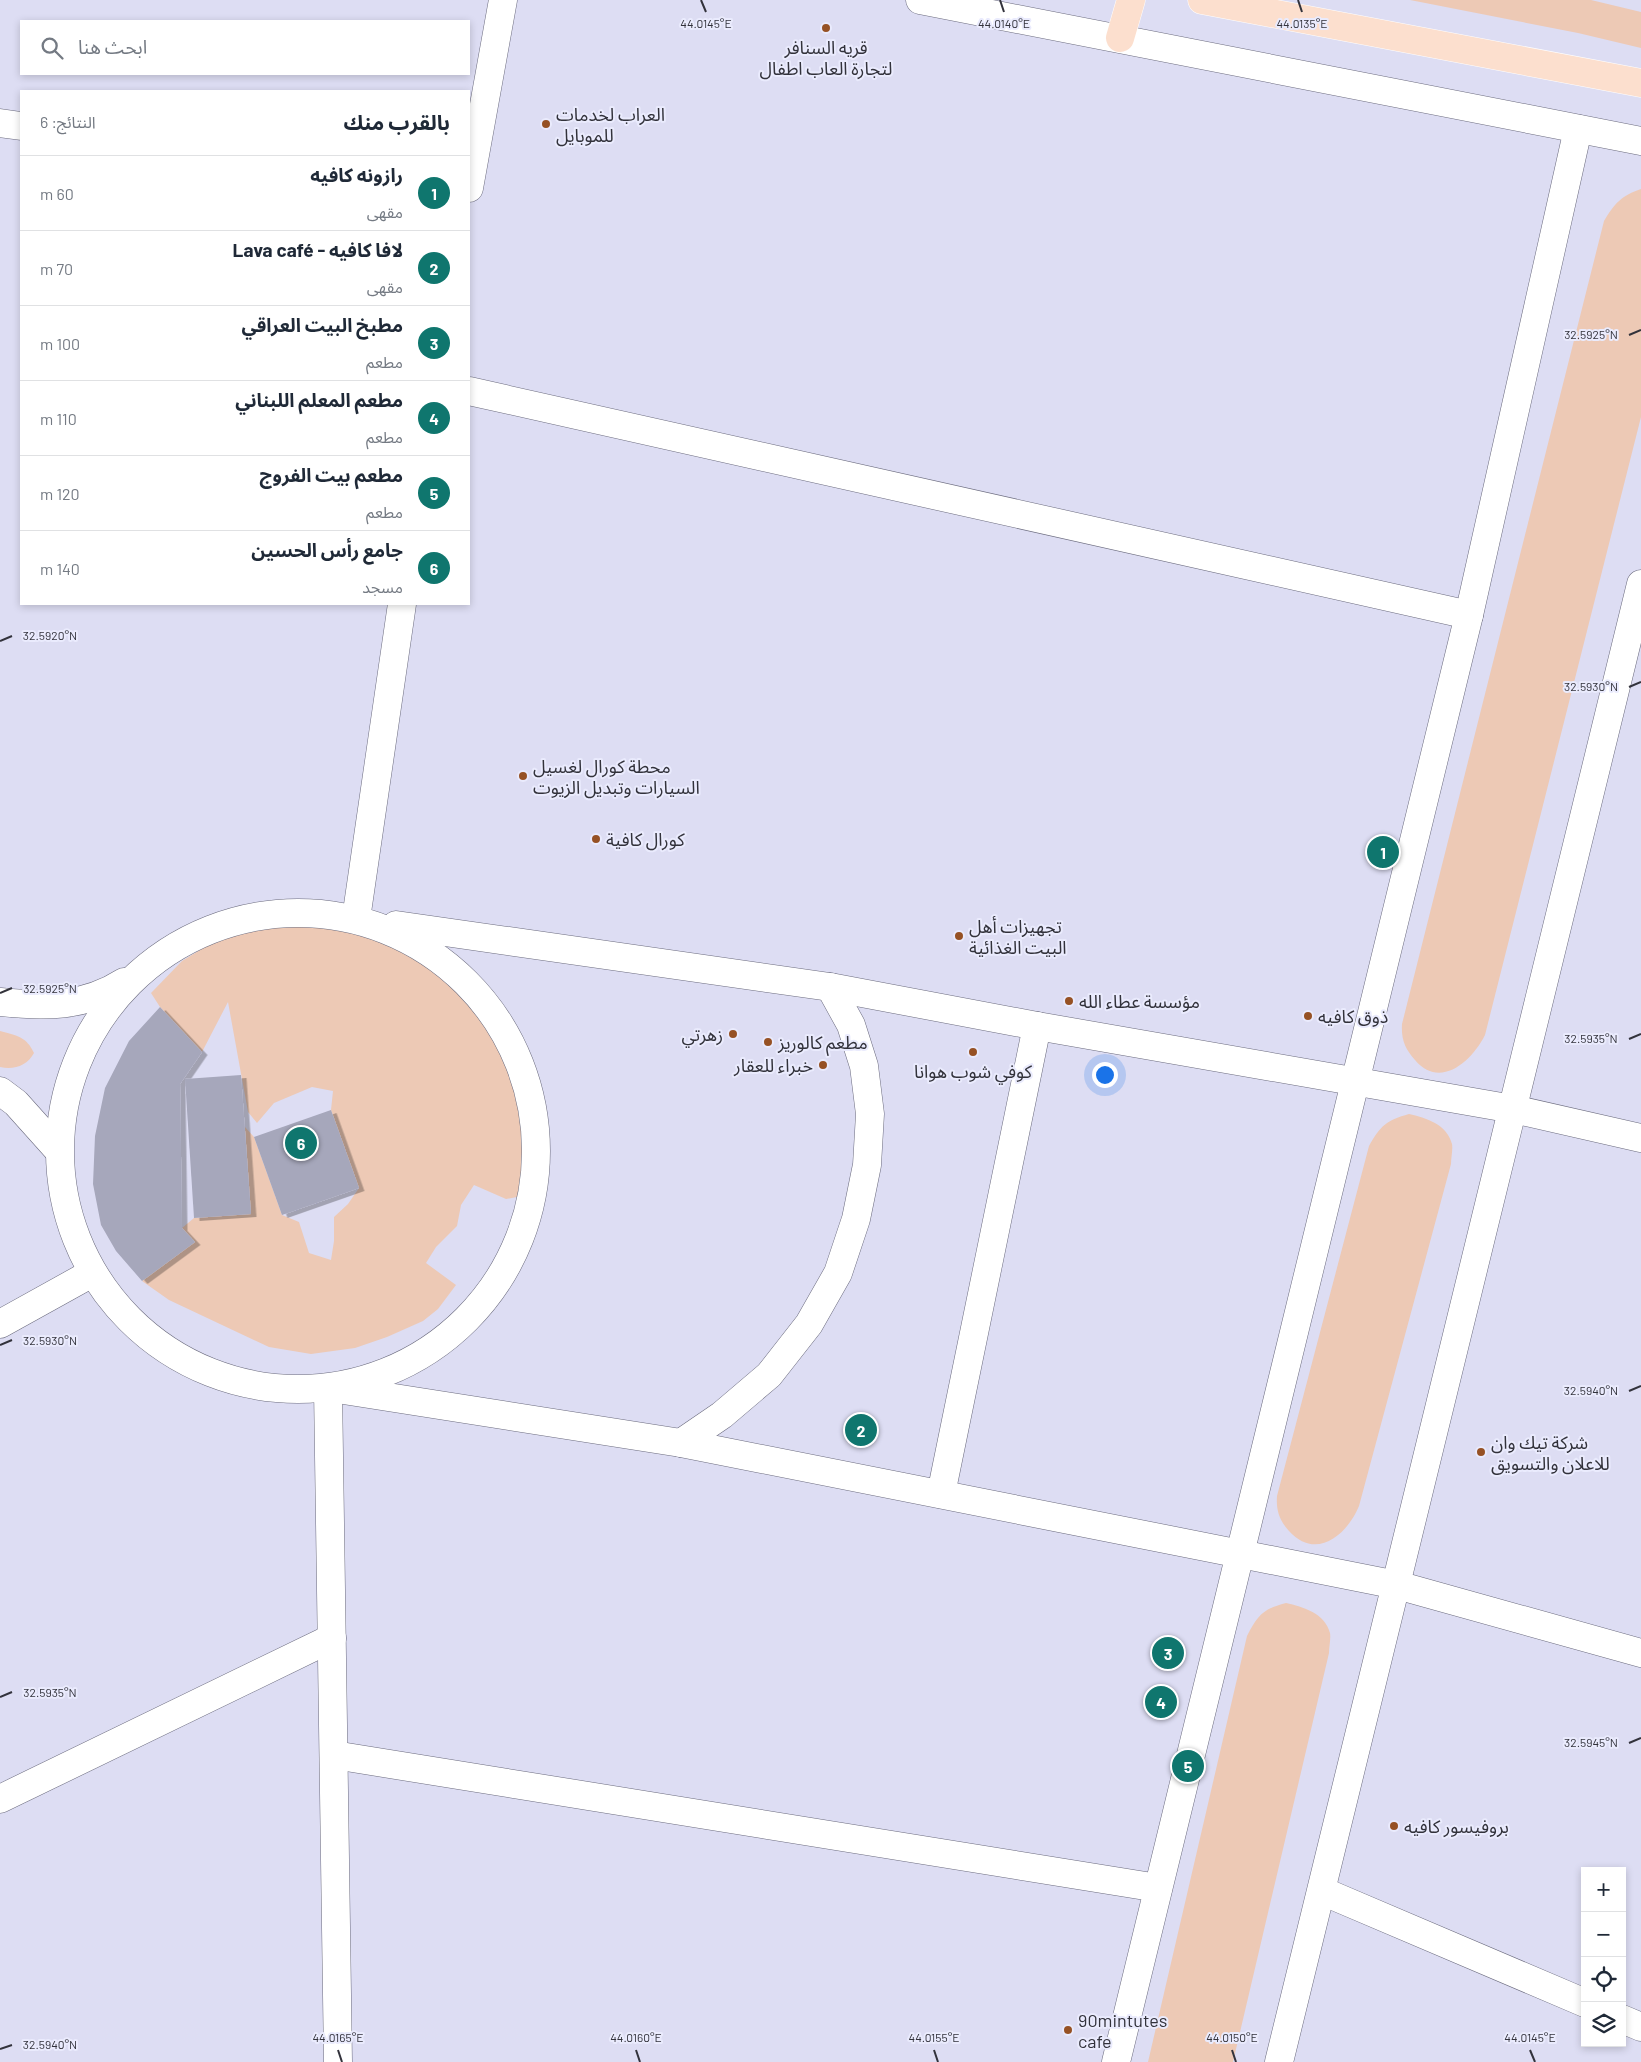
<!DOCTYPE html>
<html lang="ar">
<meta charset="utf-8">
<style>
body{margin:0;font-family:Barlow,"Noto Sans Arabic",sans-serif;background:#f6f6f7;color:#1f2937;direction:rtl}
.controls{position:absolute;right:15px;bottom:15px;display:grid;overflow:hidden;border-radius:0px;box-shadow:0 2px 8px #0003}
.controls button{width:45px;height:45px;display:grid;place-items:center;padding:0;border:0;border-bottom:1px solid #e0e1e3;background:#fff;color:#1f2937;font:25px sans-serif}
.you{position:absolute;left:1104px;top:1074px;width:18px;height:18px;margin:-12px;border:4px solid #fff;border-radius:50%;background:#1a73e8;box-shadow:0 0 0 8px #1a73e833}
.badge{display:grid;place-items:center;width:32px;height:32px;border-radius:50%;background:#0f766e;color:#fff;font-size:16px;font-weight:700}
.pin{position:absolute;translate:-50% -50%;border:2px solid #fff;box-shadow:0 1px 5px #0006}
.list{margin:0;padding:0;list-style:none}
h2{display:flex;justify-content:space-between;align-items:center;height:65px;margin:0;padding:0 20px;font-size:21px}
h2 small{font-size:16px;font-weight:400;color:#747a83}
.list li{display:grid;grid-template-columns:32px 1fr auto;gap:15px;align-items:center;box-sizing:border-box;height:75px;padding:0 20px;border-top:1px solid #e0e1e3}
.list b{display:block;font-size:19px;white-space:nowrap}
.list p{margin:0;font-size:16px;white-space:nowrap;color:#747a83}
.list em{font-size:16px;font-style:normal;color:#747a83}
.icon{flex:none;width:28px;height:28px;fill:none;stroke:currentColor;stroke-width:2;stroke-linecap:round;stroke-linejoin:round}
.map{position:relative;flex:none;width:1641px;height:2062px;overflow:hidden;direction:ltr}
.search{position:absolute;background:#fff;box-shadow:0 2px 8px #0003;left:20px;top:20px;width:450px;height:55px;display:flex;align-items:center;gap:12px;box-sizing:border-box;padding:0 18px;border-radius:0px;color:#747a83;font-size:19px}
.panel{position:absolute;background:#fff;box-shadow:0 2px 8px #0003;left:20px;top:90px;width:450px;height:515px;border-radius:0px;direction:rtl}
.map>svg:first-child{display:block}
.green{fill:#edc9b5}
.building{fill:#a6a7bb;filter:url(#shadow)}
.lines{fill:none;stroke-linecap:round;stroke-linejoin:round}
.minor-casing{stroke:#6b6b7e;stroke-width:29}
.tertiary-casing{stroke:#6b6b7e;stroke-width:29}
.primary-casing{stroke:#fff;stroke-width:29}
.minor{stroke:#fff;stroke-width:28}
.tertiary{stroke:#fff;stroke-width:28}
.primary{stroke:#fcdfce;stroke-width:28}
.ticks{fill:none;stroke:#32323b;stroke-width:2}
.poi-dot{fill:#965124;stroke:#eaebfd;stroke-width:2}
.labels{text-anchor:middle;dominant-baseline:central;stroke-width:4;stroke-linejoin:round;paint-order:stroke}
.poi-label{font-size:18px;fill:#32323b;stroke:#eaebfd;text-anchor:start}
.ticks-label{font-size:12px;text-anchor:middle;fill:#32323b;stroke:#eaebfd;stroke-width:4;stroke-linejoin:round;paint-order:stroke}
</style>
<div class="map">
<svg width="1641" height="2062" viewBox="0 0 1641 2062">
<defs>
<filter id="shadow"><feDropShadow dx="5.5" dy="3" stdDeviation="0" flood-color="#0004"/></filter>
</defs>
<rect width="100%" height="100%" fill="#ddddf3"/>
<!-- green -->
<g class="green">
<path d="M1410,0H1591L1641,12V48L1578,33Z"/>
<path d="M1641,189V417L1485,1035C1472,1061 1440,1090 1415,1060C1405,1049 1401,1039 1402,1024L1604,221C1614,204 1622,195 1641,189Z"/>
<path d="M312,920L415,951L451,977L471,995L495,1033L514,1077L526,1137V1177L517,1197L506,1199L474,1185L461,1205L457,1226L436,1247L426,1263L456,1285L438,1309L423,1321L387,1337L355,1348L311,1354L269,1347L169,1300L142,1281L195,1242L182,1228L194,1218L251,1214L245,1127L254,1137L282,1215L299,1222L309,1253L331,1260L334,1241V1217L348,1204L359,1188L331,1110L333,1091L312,1087L274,1103L257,1123L248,1112L228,1002L202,1052L160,1007L151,993L182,961L226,934L281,922Z"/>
<path d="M0,1031C16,1035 27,1037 34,1053C27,1066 14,1070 0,1067Z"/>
<path d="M1409,1114C1426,1118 1447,1124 1452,1144C1453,1149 1451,1158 1451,1164L1359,1506C1347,1535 1316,1561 1289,1531C1279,1520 1276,1510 1277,1496L1369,1146C1380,1126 1387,1120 1409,1114Z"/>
<path d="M1286,1603C1303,1607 1325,1613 1330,1633C1331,1638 1329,1647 1329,1653L1233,2062H1148L1247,1636C1258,1615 1263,1609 1286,1603Z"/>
</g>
<!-- building -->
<g class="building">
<path d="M160,1007L202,1052L180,1084L182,1228L195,1242L142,1281L116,1251L101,1225L93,1184L95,1136L105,1088L129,1041Z"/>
<path d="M241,1075L251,1214L194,1218L185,1079Z"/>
<path d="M331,1110L359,1188L282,1215L254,1137Z"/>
</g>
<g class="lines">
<!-- minor casing -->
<g class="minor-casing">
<g id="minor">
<path d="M0,123L21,126"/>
<path d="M469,188L503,0"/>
<path d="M469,391L1469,615"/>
<path d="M356,919L402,604"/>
<path d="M0,1324L92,1273"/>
<path d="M328,1388L338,2062"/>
<path d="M681,1443L722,1415L769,1375L809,1324L838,1273L856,1219L867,1165L870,1114L864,1066L851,1025L830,987"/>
<path d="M941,1494L1037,1026"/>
<path d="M334,1755L1158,1888"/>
<path d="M0,1799L332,1638"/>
<path d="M1322,1891L1585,2003"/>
<path d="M1622,2019L1641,2027"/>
</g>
</g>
<!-- tertiary casing -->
<g class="tertiary-casing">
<g id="tertiary">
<path d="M920,0L1641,141"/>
<circle cx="298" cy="1151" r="238"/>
<path d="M396,925L830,987L1037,1026L1513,1109L1641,1138"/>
<path d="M0,1002C45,1007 85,1007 124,982"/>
<path d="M0,1091L16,1103L59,1151"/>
<path d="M337,1389L681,1443L1397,1585L1641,1653"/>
<path d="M1116,2062L1469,615L1578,129"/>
<path d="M1279,2062L1641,584"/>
</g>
</g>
<!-- primary casing -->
<g class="primary-casing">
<g id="primary">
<path d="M1202,0L1641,83"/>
<path d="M1120,38L1131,0"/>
</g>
</g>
<!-- minor -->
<use href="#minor" class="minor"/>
<!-- tertiary -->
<use href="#tertiary" class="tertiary"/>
<!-- primary -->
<use href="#primary" class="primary"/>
</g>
<!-- ticks -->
<path class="ticks" d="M701,0L706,12M1000,0L1004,12M1298,0L1302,12M1629,335L1641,330M0,641L12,636M1629,687L1641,682M0,993L12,988M1629,1039L1641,1034M0,1345L12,1340M1629,1391L1641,1386M0,1697L12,1692M1629,1743L1641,1738M0,2049L12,2045M338,2050L342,2062M636,2050L640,2062M934,2050L938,2062M1232,2050L1236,2062M1530,2050L1535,2062"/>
<!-- markers -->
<g class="poi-dot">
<circle cx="826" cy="28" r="5"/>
<circle cx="546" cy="124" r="5"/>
<circle cx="523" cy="776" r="5"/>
<circle cx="596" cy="839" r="5"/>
<circle cx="959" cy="936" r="5"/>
<circle cx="1069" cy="1001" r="5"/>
<circle cx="1308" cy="1016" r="5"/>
<circle cx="733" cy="1034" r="5"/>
<circle cx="768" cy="1042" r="5"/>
<circle cx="973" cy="1052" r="5"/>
<circle cx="823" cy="1065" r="5"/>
<circle cx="1481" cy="1452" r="5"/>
<circle cx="1394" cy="1826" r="5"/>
<circle cx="1068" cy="2030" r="5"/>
</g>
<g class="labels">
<!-- poi labels -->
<g class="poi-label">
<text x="826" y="47" text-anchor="middle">قريه السنافر<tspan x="826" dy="21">لتجارة العاب اطفال</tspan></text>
<text x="556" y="114">العراب لخدمات<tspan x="556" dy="21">للموبايل</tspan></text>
<text x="533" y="766">محطة كورال لغسيل<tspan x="533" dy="21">السيارات وتبديل الزيوت</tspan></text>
<text x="606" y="839">كورال كافية</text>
<text x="969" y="926">تجهيزات أهل<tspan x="969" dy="21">البيت الغذائية</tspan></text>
<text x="1079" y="1001">مؤسسة عطاء الله</text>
<text x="1318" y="1016">ذوق كافيه</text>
<text x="723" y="1034" text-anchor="end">زهرتي</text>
<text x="778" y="1042">مطعم كالوريز</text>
<text x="813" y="1065" text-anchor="end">خبراء للعقار</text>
<text x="973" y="1071" text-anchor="middle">كوفي شوب هوانا</text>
<text x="1491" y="1442">شركة تيك وان<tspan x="1491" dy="21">للاعلان والتسويق</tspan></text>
<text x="1404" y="1826">بروفيسور كافيه</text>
<text x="1078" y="2020">90mintutes<tspan x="1078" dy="21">cafe</tspan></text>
</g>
</g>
<g class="ticks-label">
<text x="706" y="28">44.0145°E</text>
<text x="1302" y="28">44.0135°E</text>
<text x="1004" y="28">44.0140°E</text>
<text x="1591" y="339">32.5925°N</text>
<text x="50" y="640">32.5920°N</text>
<text x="1591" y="691">32.5930°N</text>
<text x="50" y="993">32.5925°N</text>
<text x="1591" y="1043">32.5935°N</text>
<text x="50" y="1345">32.5930°N</text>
<text x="1591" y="1395">32.5940°N</text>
<text x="50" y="1697">32.5935°N</text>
<text x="1591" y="1747">32.5945°N</text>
<text x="338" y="2042">44.0165°E</text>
<text x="636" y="2042">44.0160°E</text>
<text x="934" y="2042">44.0155°E</text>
<text x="1232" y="2042">44.0150°E</text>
<text x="1530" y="2042">44.0145°E</text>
<text x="50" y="2049">32.5940°N</text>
</g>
</svg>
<div class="controls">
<button>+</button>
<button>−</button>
<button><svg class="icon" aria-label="locate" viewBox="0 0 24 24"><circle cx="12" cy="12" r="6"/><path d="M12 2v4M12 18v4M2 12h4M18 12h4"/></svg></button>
<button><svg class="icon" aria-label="layers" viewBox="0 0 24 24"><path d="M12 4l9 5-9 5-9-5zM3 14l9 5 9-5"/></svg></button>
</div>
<div class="you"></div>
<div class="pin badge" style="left:1383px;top:852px">1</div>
<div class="pin badge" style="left:861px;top:1430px">2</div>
<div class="pin badge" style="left:1168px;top:1653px">3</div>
<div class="pin badge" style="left:1161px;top:1702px">4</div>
<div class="pin badge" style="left:1188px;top:1766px">5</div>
<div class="pin badge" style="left:301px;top:1143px">6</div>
<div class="search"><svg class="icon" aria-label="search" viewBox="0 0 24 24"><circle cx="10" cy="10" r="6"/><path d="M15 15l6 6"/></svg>ابحث هنا</div>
<section class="panel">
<h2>بالقرب منك<small>النتائج: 6</small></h2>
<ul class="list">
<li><span class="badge">1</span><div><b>رازونه كافيه</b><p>مقهى</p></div><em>60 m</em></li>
<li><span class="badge">2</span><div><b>لافا كافيه - Lava café</b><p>مقهى</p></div><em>70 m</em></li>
<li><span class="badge">3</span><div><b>مطبخ البيت العراقي</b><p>مطعم</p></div><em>100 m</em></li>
<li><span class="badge">4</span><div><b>مطعم المعلم اللبناني</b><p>مطعم</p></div><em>110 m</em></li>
<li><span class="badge">5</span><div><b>مطعم بيت الفروج</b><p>مطعم</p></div><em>120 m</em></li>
<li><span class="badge">6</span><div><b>جامع رأس الحسين</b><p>مسجد</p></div><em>140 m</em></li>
</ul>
</section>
</div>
